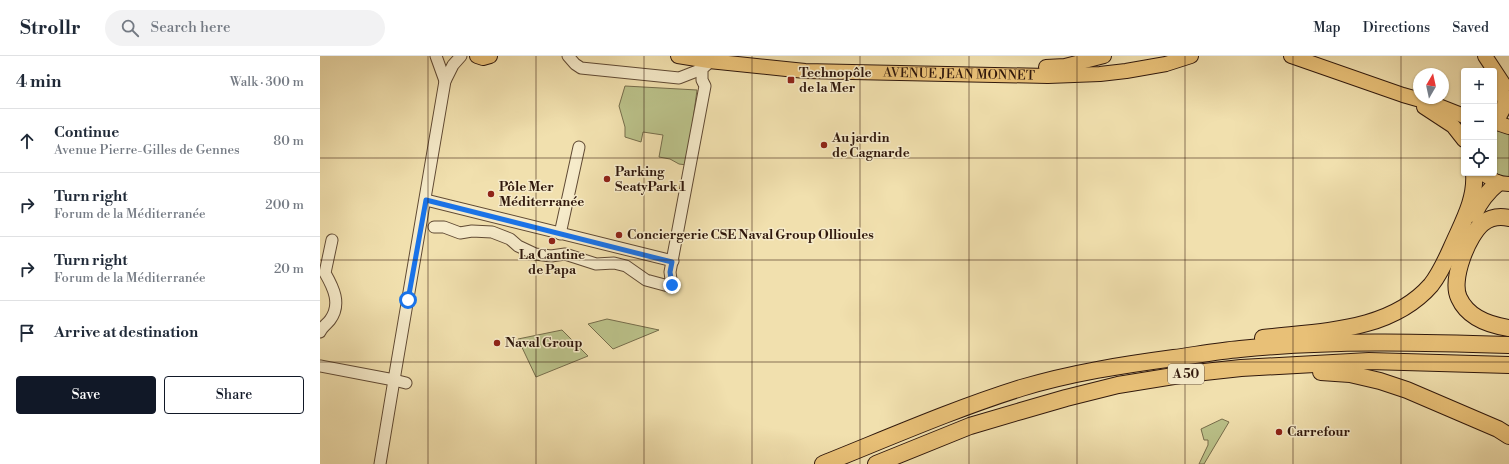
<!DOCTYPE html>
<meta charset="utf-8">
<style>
body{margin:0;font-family:"Libre Bodoni",serif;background:#f2f2f3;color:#1f2937}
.controls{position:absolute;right:12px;top:12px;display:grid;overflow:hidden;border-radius:4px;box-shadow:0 1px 3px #0004}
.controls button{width:36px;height:36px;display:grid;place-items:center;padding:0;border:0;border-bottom:1px solid #e0e1e3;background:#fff;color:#1f2937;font:20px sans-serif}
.compass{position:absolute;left:1093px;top:12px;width:36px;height:36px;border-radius:50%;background:#fff;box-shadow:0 1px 3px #0004;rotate:9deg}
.stop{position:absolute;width:12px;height:12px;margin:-9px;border:3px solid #1a73e8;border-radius:50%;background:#fff}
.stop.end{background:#1a73e8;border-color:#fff;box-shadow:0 1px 4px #0008}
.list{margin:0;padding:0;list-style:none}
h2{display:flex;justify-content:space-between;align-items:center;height:52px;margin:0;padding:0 16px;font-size:17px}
h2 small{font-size:13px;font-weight:400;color:#747a83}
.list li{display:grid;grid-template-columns:26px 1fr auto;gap:12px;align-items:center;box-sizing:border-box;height:64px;padding:0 16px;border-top:1px solid #e0e1e3}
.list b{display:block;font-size:15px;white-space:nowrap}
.list p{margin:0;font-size:13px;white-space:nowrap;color:#747a83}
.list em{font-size:13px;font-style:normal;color:#747a83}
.actions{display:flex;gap:8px;padding:12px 16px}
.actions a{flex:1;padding:9px 0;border:1px solid #111827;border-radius:4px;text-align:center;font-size:14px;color:#111827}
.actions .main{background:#111827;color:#fff}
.icon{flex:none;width:22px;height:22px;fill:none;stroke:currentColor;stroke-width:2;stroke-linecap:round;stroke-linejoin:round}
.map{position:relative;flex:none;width:1189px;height:408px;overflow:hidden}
header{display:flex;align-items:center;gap:24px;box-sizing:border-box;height:56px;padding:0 20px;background:#fff;border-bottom:1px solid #e0e1e3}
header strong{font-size:19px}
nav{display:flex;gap:22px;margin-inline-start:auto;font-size:14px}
.search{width:280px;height:36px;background:#f2f2f3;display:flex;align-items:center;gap:10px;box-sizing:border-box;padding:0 14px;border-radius:22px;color:#747a83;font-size:15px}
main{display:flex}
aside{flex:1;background:#fff}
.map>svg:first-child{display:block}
.green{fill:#bbc28a;stroke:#766d4b}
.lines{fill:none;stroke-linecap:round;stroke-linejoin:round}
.minor-casing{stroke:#604a34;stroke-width:13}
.major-casing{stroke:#30180c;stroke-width:16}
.highway-casing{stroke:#30180c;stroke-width:18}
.minor{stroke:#f6ebca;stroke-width:11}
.major{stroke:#e8c077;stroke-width:14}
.highway{stroke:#e8c077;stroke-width:16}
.route{stroke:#1a73e8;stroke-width:5}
.grid{fill:none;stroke:#30180c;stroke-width:1;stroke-opacity:0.55}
.poi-dot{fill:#8f2418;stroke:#f6ebca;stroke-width:1.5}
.labels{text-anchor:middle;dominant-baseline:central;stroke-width:3;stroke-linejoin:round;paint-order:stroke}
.shield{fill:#f6ebca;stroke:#6b5745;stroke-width:1}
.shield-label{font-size:12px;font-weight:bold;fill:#30180c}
.poi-label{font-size:13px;font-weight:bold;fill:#30180c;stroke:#f6ebca;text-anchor:start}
.street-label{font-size:13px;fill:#30180c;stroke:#f6ebca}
</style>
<header>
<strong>Strollr</strong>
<div class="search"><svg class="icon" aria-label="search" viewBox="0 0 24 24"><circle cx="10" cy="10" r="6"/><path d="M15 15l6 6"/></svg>Search here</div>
<nav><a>Map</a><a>Directions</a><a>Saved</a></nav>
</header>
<main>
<aside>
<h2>4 min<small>Walk · 300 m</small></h2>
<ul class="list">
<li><svg class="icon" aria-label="ahead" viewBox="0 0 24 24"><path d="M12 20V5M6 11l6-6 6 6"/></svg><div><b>Continue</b><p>Avenue Pierre-Gilles de Gennes</p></div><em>80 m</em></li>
<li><svg class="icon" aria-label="right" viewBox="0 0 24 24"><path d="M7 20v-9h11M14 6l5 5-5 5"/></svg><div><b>Turn right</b><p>Forum de la Méditerranée</p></div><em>200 m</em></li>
<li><svg class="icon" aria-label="right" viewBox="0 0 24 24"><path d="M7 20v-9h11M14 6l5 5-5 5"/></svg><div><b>Turn right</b><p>Forum de la Méditerranée</p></div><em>20 m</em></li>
<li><svg class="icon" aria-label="arrive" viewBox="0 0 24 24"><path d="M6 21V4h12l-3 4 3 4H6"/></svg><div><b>Arrive at destination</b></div></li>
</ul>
<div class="actions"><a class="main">Save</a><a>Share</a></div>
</aside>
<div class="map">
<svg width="1189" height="408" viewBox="0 0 1189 408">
<rect width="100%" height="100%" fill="#f1e0ae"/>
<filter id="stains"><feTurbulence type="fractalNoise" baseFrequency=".005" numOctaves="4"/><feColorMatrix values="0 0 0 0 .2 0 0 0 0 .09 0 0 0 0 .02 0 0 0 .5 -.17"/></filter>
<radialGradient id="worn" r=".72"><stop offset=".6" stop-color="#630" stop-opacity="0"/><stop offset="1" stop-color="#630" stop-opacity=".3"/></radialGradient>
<!-- green -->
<g class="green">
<path d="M305,30L377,34L367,109L359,108L350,103L339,101L343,79L323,76L321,86L305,81V71L299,50Z"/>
<path d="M1174,72L1184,75L1189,79V121L1177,119L1174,117Z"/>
<path d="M287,263L339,274L293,293L268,268Z"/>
<path d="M242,274L268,300L216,321L198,283Z"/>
<path d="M902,363L909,366L884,408H879L888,389V384H884L881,373Z"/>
</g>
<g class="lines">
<!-- minor casing -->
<g class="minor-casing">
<g id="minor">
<path d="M116,0L125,25"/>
<path d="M248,0L255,8L261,12L359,22L382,13"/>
<path d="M106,144L353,205"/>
<path d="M114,171H124L140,177L152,175L172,176L190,183L198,190L215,198L231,200L245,198L276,208L294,207L306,210L326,224L352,231L350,216L385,30L382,24V13L394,2"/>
<path d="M240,178L259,91"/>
<path d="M0,276C2,271 7,268 10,264C22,248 13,231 5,217L12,184"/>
<path d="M0,310L74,324L125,25L133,9L141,0"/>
<path d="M60,408L74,324L86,327"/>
</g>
</g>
<!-- major casing -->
<g class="major-casing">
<g id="major">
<path d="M157,0L163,2L170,0"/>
<path id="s1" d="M358,0L389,5L485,15L728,20L780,18L806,15L846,8L871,0"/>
<path d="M971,0L1083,39L1111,47L1144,60"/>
<path d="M1165,0L1184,29"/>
<path d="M726,11L745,10L784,0"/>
<path d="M1174,23C1186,39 1189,50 1175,66"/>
<path d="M1104,51L1133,70L1144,84"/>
<path d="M1174,66L1189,71"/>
<path d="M1162,117L1178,127L1189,128"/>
</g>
</g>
<!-- highway casing -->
<g class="highway-casing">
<g id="highway">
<path d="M1154,158C1160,145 1167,136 1178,127"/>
<path d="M1189,162C1180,160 1171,161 1163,167C1148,179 1130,224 1139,242C1148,262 1169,269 1189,272"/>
<path d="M943,282C1001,275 1070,276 1111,229C1122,215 1128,199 1135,184C1145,162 1156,141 1154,117"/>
<path d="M1001,316L1030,318L1060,325L1087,334L1178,373L1189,380"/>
<path d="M503,408C568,382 634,353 701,332C751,317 802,309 854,302C876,299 898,295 920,293C1010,284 1100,286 1189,289"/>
<path d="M556,408L650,370L701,355L746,342L798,329L866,318L921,312L1049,305L1189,309"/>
</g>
</g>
<!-- minor -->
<use href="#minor" class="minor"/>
<!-- major -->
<use href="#major" class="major"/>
<!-- highway -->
<use href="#highway" class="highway"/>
</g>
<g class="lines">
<!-- route -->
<path class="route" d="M88,244L106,144L352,206L350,216L352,229"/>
</g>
<!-- grid -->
<path class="grid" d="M108,0V408M216,0V408M324,0V408M432,0V408M540,0V408M649,0V408M757,0V408M865,0V408M973,0V408M1081,0V408M0,102H1144M1174,102H1189M0,204H1189M0,306H1189"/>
<!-- markers -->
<g class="poi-dot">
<rect x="467" y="20" width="8" height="8" rx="2"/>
<circle cx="504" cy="89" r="4"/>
<circle cx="287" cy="123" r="4"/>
<circle cx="171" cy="138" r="4"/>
<circle cx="299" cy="179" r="4"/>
<circle cx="232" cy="185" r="4"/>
<circle cx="177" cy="287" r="4"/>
<circle cx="959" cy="376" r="4"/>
</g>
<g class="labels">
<!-- shield labels -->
<rect class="shield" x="848" y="308" width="36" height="20" rx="3"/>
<g class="shield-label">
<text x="866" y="318">A 50</text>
</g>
<!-- poi labels -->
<g class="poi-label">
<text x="479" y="17">Technopôle<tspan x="479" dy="15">de la Mer</tspan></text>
<text x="512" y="82">Au jardin<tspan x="512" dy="15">de Cagnarde</tspan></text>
<text x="295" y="116">Parking<tspan x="295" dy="15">SeatyPark 1</tspan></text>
<text x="179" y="131">Pôle Mer<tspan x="179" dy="15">Méditerranée</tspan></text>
<text x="307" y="179">Conciergerie CSE Naval Group Ollioules</text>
<text x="232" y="199" text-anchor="middle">La Cantine<tspan x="232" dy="15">de Papa</tspan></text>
<text x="185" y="287">Naval Group</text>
<text x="967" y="376">Carrefour</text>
</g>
<!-- street labels -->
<g class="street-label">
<text stroke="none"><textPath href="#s1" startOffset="282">AVENUE JEAN MONNET</textPath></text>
</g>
</g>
<rect width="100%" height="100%" filter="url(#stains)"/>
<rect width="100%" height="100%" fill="url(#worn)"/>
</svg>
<div class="controls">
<button>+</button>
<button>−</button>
<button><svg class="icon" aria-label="locate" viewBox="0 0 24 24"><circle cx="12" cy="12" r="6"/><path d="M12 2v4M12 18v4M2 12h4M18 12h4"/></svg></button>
</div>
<svg class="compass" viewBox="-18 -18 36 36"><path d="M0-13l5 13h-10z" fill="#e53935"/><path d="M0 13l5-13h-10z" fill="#747a83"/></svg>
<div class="stop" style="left:88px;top:244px"></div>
<div class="stop end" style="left:352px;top:229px"></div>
</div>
</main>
